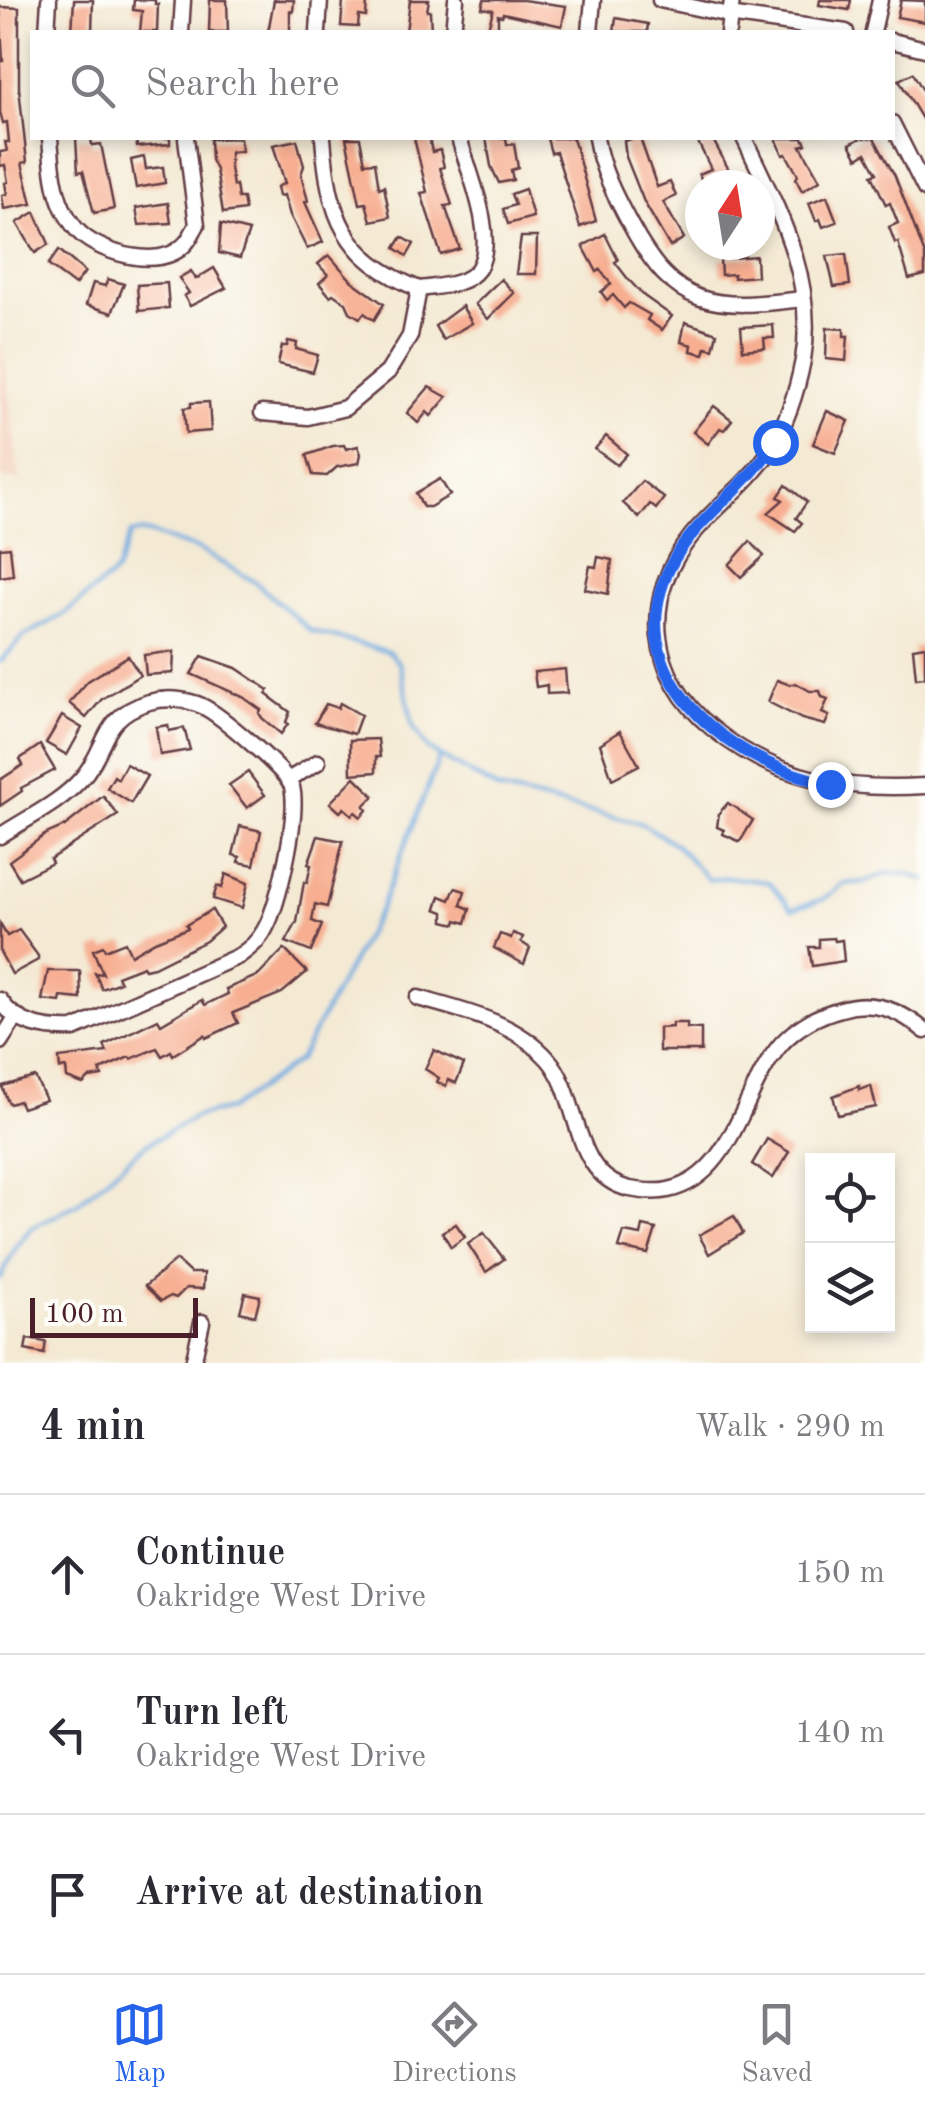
<!DOCTYPE html>
<meta charset="utf-8">
<style>
body{margin:0;font-family:"Old Standard TT",serif;background:#f7f7f7;color:#2b2b33}
.controls{position:absolute;right:30px;bottom:30px;display:grid;overflow:hidden;border-radius:0px;box-shadow:0 5px 15px #0003}
.controls button{width:90px;height:90px;display:grid;place-items:center;padding:0;border:0;border-bottom:2px solid #e1e1e2;background:#fff;color:#2b2b33;font:50px sans-serif}
.compass{position:absolute;left:685px;top:170px;width:90px;height:90px;border-radius:50%;background:#fff;box-shadow:0 5px 15px #0003;rotate:12deg}
.scale{position:absolute;left:30px;bottom:25px;width:168px;box-sizing:border-box;padding-left:10px;border:5px solid #4a1f2b;border-top:0;font-size:28px;line-height:35px;white-space:nowrap;color:#4a1f2b;-webkit-text-stroke:8px #fdfcf7;paint-order:stroke}
.stop{position:absolute;width:30px;height:30px;margin:-22px;border:8px solid #2563eb;border-radius:50%;background:#fff}
.stop.end{background:#2563eb;border-color:#fff;box-shadow:0 2px 10px #0008}
.list{margin:0;padding:0;list-style:none}
h2{display:flex;justify-content:space-between;align-items:center;height:130px;margin:0;padding:0 40px;font-size:42px}
h2 small{font-size:32px;font-weight:400;color:#7c7c81}
.list li{display:grid;grid-template-columns:65px 1fr auto;gap:30px;align-items:center;box-sizing:border-box;height:160px;padding:0 40px;border-top:2px solid #e1e1e2}
.list b{display:block;font-size:38px;white-space:nowrap}
.list p{margin:0;font-size:32px;white-space:nowrap;color:#7c7c81}
.list em{font-size:32px;font-style:normal;color:#7c7c81}
.icon{flex:none;width:55px;height:55px;fill:none;stroke:currentColor;stroke-width:2;stroke-linecap:round;stroke-linejoin:round}
.map{position:relative;flex:none;width:925px;height:1363px;overflow:hidden}
.search{position:absolute;background:#fff;box-shadow:0 5px 15px #0003;left:30px;right:30px;top:30px;height:110px;display:flex;align-items:center;gap:25px;box-sizing:border-box;padding:0 35px;border-radius:0px;color:#7c7c81;font-size:38px}
.sheet{height:610px;background:#fff}
nav{display:flex;justify-content:space-around;align-items:center;box-sizing:border-box;height:140px;border-top:2px solid #e1e1e2;background:#fff;font-size:28px;color:#7c7c81}
nav a{display:grid;justify-items:center;gap:5px}
nav .on{color:#2563eb}
.map>svg:first-child{display:block}
.built{fill:#f4d3c0}
.lines{fill:none;stroke-linecap:round;stroke-linejoin:round}
.stream{stroke:#70abe1;stroke-width:4}
.building{fill:#f7ae91}
.street-casing{stroke:#643d44;stroke-width:19}
.street{stroke:#fff;stroke-width:14}
.route{stroke:#2563eb;stroke-width:12}
</style>
<div class="map">
<svg width="925" height="1363" viewBox="0 0 925 1363">
<rect width="100%" height="100%" fill="#fdfcf7"/>
<filter id="ink" filterUnits="userSpaceOnUse"><feTurbulence type="fractalNoise" baseFrequency=".01" numOctaves="2"/><feDisplacementMap in="SourceGraphic" scale="20" xChannelSelector="R" yChannelSelector="G"/><feConvolveMatrix kernelMatrix="1 2 1 2 8 2 1 2 1" color-interpolation-filters="sRGB"/></filter>
<filter id="wash" filterUnits="userSpaceOnUse"><feTurbulence type="fractalNoise" baseFrequency=".0048" numOctaves="4" result="noise"/><feDisplacementMap in="SourceGraphic" scale="40" xChannelSelector="R" yChannelSelector="G"/><feGaussianBlur stdDeviation="2.25" result="paint"/><feColorMatrix in="noise" values="0 0 0 0 0 0 0 0 0 0 0 0 0 0 0 0 0 1.4 0 .05"/><feComposite in="paint" operator="in"/></filter>
<g filter="url(#wash)">
<rect width="100%" height="100%" fill="#f4ead4"/>
<!-- built -->
<path class="built" d="M0,331L20,481L0,477Z"/>
<g class="lines">
<!-- stream -->
<g class="stream">
<path d="M0,662L24,636L63,615L116,572L130,534L145,532L198,549L255,582L311,631L389,652L400,664L413,726L428,749L499,790L643,824L676,845L709,880L727,877L769,882L792,909L824,899L843,884L864,882L888,873L908,874L925,880"/>
<path d="M0,1278L15,1249L30,1229L77,1204L144,1146L197,1116L230,1109L299,1060L380,909L440,756"/>
</g>
</g>
<g id="blocks">
<!-- building -->
<g class="building">
<path d="M74,0H93L92,32H72Z"/>
<path d="M134,0H155V4H158L157,32H140L142,11L133,10Z"/>
<path d="M210,0H227L228,32H209Z"/>
<path d="M274,0H294L293,12L290,11V32H268Z"/>
<path d="M346,0H367L366,17L359,16L358,27L341,26L343,1Z"/>
<path d="M410,0H429L427,11H430L431,32H406Z"/>
<path d="M484,0H523L566,6L562,26L503,13L502,16L498,15V32H487L493,10L482,8Z"/>
<path d="M820,0H851L849,10L819,5Z"/>
<path d="M901,0L925,1V22L897,17Z"/>
<path d="M0,7L19,8V88L27,162L22,163L32,204L4,209L2,195L7,194L5,183L8,182L5,165L0,166V152L7,151L5,142H9L7,122L3,123L0,112V61H3Z"/>
<path d="M616,18L648,24L647,32H614Z"/>
<path d="M913,73L925,94V124L899,80Z"/>
<path d="M76,138H91L92,145L101,144L114,209L94,213L83,171L78,172Z"/>
<path d="M136,138H170V144L137,147Z"/>
<path d="M240,138L242,151L230,152V168L233,186L236,185L238,198H243L245,210L223,213L216,170L211,160L210,139Z"/>
<path d="M346,138H360L365,163L375,162L379,188L384,186L390,217L371,221L366,203L360,204Z"/>
<path d="M414,138H429L432,152L440,150L444,167L440,168L452,205L445,206L460,249L441,255L421,193L427,192Z"/>
<path d="M486,138H506L507,145L514,144L518,168L511,170L513,180L499,183L491,166Z"/>
<path d="M547,138H573L596,221L580,227L556,152L551,153Z"/>
<path d="M635,138H640L657,187L670,182L676,196L663,202L684,238L670,247L644,202L626,157L624,141Z"/>
<path d="M696,138H712L737,185H704L699,174L711,169Z"/>
<path d="M776,138H803L806,144L801,146L820,180L802,191L796,179L798,175L786,154L783,155Z"/>
<path d="M861,138H874L895,176L925,255V275L909,279L898,242L895,243L889,227L898,223L890,203L886,205L872,175L877,173L866,153L858,158L850,144Z"/>
<path d="M297,140L304,166L301,174L308,201L305,202L323,242L307,249L290,215L284,195L279,196L277,187L285,183L273,145Z"/>
<path d="M144,157L146,169L163,167L165,183L136,188L131,160Z"/>
<path d="M525,189L533,217L508,224L503,209L515,205L511,194Z"/>
<path d="M827,196L837,222L823,227L820,219L816,221L809,203Z"/>
<path d="M168,203L171,223L139,225L136,208Z"/>
<path d="M35,212L49,244L35,253L17,223Z"/>
<path d="M221,224L249,231L240,258L219,253Z"/>
<path d="M605,234L618,260L615,262L628,279L644,296L672,316L662,330L647,320L650,315L629,303L624,308L613,295L607,300L601,292L611,284L600,270L597,272L583,246Z"/>
<path d="M402,237L414,244L407,256L395,248Z"/>
<path d="M521,237H537L536,274H516Z"/>
<path d="M59,250L85,272L75,285L48,265Z"/>
<path d="M846,254L850,285L834,287L827,256Z"/>
<path d="M329,255L352,281L384,304L374,320L364,313L360,318L350,312L346,303L333,294L330,296L319,283L328,275L318,264Z"/>
<path d="M756,256L757,276L734,278V274L721,275L720,259Z"/>
<path d="M214,268L226,288L190,306L184,296L189,293L179,278L191,271L196,279Z"/>
<path d="M108,279L124,284L112,313L86,305L93,283L105,286Z"/>
<path d="M501,279L514,293L488,319L475,304Z"/>
<path d="M167,283L169,308L139,311L137,285Z"/>
<path d="M462,306L472,323L443,340L435,326Z"/>
<path d="M685,322L717,333L713,349L706,347L704,354L691,351L692,345L681,342Z"/>
<path d="M773,325L774,338H764L765,348L743,350L741,327Z"/>
<path d="M827,328L844,329V336H848L846,361L826,359Z"/>
<path d="M288,341L297,343L296,349L318,355L313,372L278,364L282,346H287Z"/>
<path d="M429,387L447,397L431,416L427,412L418,423L407,413Z"/>
<path d="M209,402L211,431L186,433L184,408L191,407V403Z"/>
<path d="M714,406L732,420L724,430L720,428L708,444L693,432Z"/>
<path d="M827,411L849,421L835,453L813,444Z"/>
<path d="M606,436L627,454L617,465L595,449Z"/>
<path d="M344,445L346,449L358,446L361,454L359,463L337,467L327,476L313,475L307,455L333,446Z"/>
<path d="M440,479L450,495L430,507H423L416,493Z"/>
<path d="M642,481L664,498L656,509L650,504L639,518L623,503Z"/>
<path d="M786,485L807,502L796,518L802,523L795,531L768,513L783,500L778,497Z"/>
<path d="M750,541L764,556L741,577L729,565Z"/>
<path d="M10,547L13,575L0,577V548Z"/>
<path d="M598,557L612,560L608,594L585,589L590,566L596,567Z"/>
<path d="M925,646V677L916,678L913,648Z"/>
<path d="M168,652H174L173,673L146,675L144,655Z"/>
<path d="M128,656L140,675L102,699L86,718L69,703L88,681Z"/>
<path d="M202,656L236,668L269,690L266,694L290,712L286,722L288,724L281,734L262,718L259,713L261,710L243,697L191,674Z"/>
<path d="M565,669L567,693L547,694V685L536,687L534,672Z"/>
<path d="M777,680L790,685L796,683L810,691H820L822,697L828,699L822,713L829,716L825,725L802,719L768,702Z"/>
<path d="M340,703L361,715L354,734L315,723L326,704L338,708Z"/>
<path d="M62,716L82,728L67,755L46,743Z"/>
<path d="M168,725L169,731L184,728L190,750L160,755L156,727Z"/>
<path d="M620,731L639,765L612,779L600,744Z"/>
<path d="M378,739L380,757H376V772L351,774L350,740Z"/>
<path d="M40,745L55,770L21,788L22,791L0,806V780L23,765L20,759Z"/>
<path d="M126,764L147,776L131,803L107,788L114,776L118,779Z"/>
<path d="M248,772L265,795L247,808L229,785Z"/>
<path d="M355,777L374,796L364,806L367,810L361,817L355,812L352,815L344,808L340,812L330,803Z"/>
<path d="M103,796L118,815L50,859L52,863L20,879L9,861L46,834L65,826Z"/>
<path d="M728,803L753,820L740,842L723,834L724,830L717,827L719,813Z"/>
<path d="M240,826L261,831L254,865L239,862L240,857L233,855Z"/>
<path d="M318,836L343,841L327,907L315,904L312,921L322,925L311,952L286,942L297,922L304,882L307,883L311,865L308,864Z"/>
<path d="M226,874L248,883L242,908L213,899L217,886L222,888Z"/>
<path d="M455,888L465,891L461,905L470,909L466,923L457,920L456,924L444,921V912L436,909L440,896L450,900Z"/>
<path d="M212,910L222,927L206,941L154,967L145,969L143,966L117,976L120,982L102,989L95,973L103,974L93,950L103,946L105,950L125,942L131,955L155,941L188,928L186,925Z"/>
<path d="M0,924L7,936L19,930L38,956V960L12,974L0,952Z"/>
<path d="M513,933L523,937L521,942L530,948L524,964L494,948L500,934L511,938Z"/>
<path d="M834,938L835,941L842,940L844,961L812,966L809,947H819V939Z"/>
<path d="M284,949L307,972L282,993L233,1013L238,1023L206,1038L205,1035L173,1055L171,1051L162,1056L157,1048L131,1059L129,1057L100,1070L102,1076L89,1078L83,1084L67,1078L66,1068L60,1069L59,1058L107,1052L104,1045L158,1019L161,1024L202,1000L205,1005L228,994L226,989L259,975Z"/>
<path d="M48,971H80L81,999L61,997L60,1002L42,1000Z"/>
<path d="M672,1023H687V1028L701,1029V1051H659V1028L672,1027Z"/>
<path d="M434,1050L464,1064L456,1083L448,1080L446,1086L437,1082L439,1078L425,1069Z"/>
<path d="M35,1077L46,1100L22,1108L19,1101L10,1104L7,1100L2,1086Z"/>
<path d="M859,1086V1090L871,1086L876,1107L838,1115L833,1096Z"/>
<path d="M767,1139L789,1152L773,1178L752,1164Z"/>
<path d="M734,1216L743,1233L709,1254L699,1235Z"/>
<path d="M456,1224L465,1237L451,1247L442,1232Z"/>
<path d="M643,1226L656,1229L648,1254L619,1248L624,1232L641,1235Z"/>
<path d="M484,1233L504,1259L486,1272L468,1244Z"/>
<path d="M176,1260L190,1273H204L203,1289L186,1288L176,1298L171,1296L161,1301L145,1286Z"/>
<path d="M245,1293L260,1296L255,1316L240,1312Z"/>
<path d="M27,1339L46,1342L44,1354L25,1350Z"/>
</g>
</g>
</g>
<g filter="url(#ink)">
<use href="#blocks" fill-opacity="0" stroke="#643d44" stroke-width="2.5"/>
<g class="lines">
<!-- street casing -->
<g class="street-casing">
<g id="street">
<path d="M660,0L729,15L846,32"/>
<path d="M47,32L49,0"/>
<path d="M181,32L183,0"/>
<path d="M318,32L320,0"/>
<path d="M453,32L456,0"/>
<path d="M590,32L593,0"/>
<path d="M728,32L732,0"/>
<path d="M873,32L880,0"/>
<path d="M892,41L925,49"/>
<path d="M892,123L925,189"/>
<path d="M50,138C52,160 53,187 63,208C67,216 74,228 81,234C103,254 161,270 184,245C190,240 193,231 197,225L186,138"/>
<path d="M323,138C329,216 343,258 419,289"/>
<path d="M596,138C601,169 615,196 630,224C675,309 712,310 803,299"/>
<path d="M744,138C777,208 817,279 803,360C797,392 786,424 769,452C748,484 716,506 692,535C640,599 649,676 712,728C775,780 846,791 925,786"/>
<path d="M419,289C438,286 466,286 478,269C498,238 468,170 459,138"/>
<path d="M262,413L308,417L345,408L388,372L410,336L419,289"/>
<path d="M288,780L318,762"/>
<path d="M0,836C27,818 60,803 81,779C109,748 99,717 149,702C166,697 186,699 202,706C219,714 287,771 292,787C299,815 279,904 265,929C259,941 250,948 239,956L74,1029C46,1030 17,1026 0,1000"/>
<path d="M418,998C464,1011 515,1022 548,1059C582,1097 570,1176 630,1189C642,1191 655,1193 668,1190C734,1176 743,1087 782,1043C798,1026 818,1015 841,1009C873,999 900,1010 925,1031"/>
<path d="M0,1042L17,1016"/>
<path d="M193,1363L202,1322"/>
</g>
</g>
<!-- street -->
<use href="#street" class="street"/>
</g>
</g>
<g class="lines" filter="url(#ink)">
<!-- route -->
<path class="route" d="M775,442C748,486 701,514 675,558C609,672 730,764 830,784"/>
</g>
</svg>
<div class="controls">
<button><svg class="icon" aria-label="locate" viewBox="0 0 24 24"><circle cx="12" cy="12" r="6"/><path d="M12 2v4M12 18v4M2 12h4M18 12h4"/></svg></button>
<button><svg class="icon" aria-label="layers" viewBox="0 0 24 24"><path d="M12 4l9 5-9 5-9-5zM3 14l9 5 9-5"/></svg></button>
</div>
<svg class="compass" viewBox="-18 -18 36 36"><path d="M0-13l5 13h-10z" fill="#e53935"/><path d="M0 13l5-13h-10z" fill="#7c7c81"/></svg>
<div class="scale">100 m</div>
<div class="stop" style="left:775px;top:442px"></div>
<div class="stop end" style="left:830px;top:784px"></div>
<div class="search"><svg class="icon" aria-label="search" viewBox="0 0 24 24"><circle cx="10" cy="10" r="6"/><path d="M15 15l6 6"/></svg>Search here</div>
</div>
<section class="sheet">
<h2>4 min<small>Walk · 290 m</small></h2>
<ul class="list">
<li><svg class="icon" aria-label="ahead" viewBox="0 0 24 24"><path d="M12 20V5M6 11l6-6 6 6"/></svg><div><b>Continue</b><p>Oakridge West Drive</p></div><em>150 m</em></li>
<li><svg class="icon" aria-label="left" viewBox="0 0 24 24"><path d="M17 20v-9H6M10 6l-5 5 5 5"/></svg><div><b>Turn left</b><p>Oakridge West Drive</p></div><em>140 m</em></li>
<li><svg class="icon" aria-label="arrive" viewBox="0 0 24 24"><path d="M6 21V4h12l-3 4 3 4H6"/></svg><div><b>Arrive at destination</b></div></li>
</ul>
</section>
<nav>
<a class="on"><svg class="icon" aria-label="map" viewBox="0 0 24 24"><path d="M3 6l6-2 6 2 6-2v14l-6 2-6-2-6 2zM9 4v14M15 6v14"/></svg>Map</a>
<a><svg class="icon" aria-label="directions" viewBox="0 0 24 24"><path d="M12 3l9 9-9 9-9-9zM9 14v-3h6M13 9l2 2-2 2"/></svg>Directions</a>
<a><svg class="icon" aria-label="saved" viewBox="0 0 24 24"><path d="M7 4h10v16l-5-4-5 4z"/></svg>Saved</a>
</nav>
